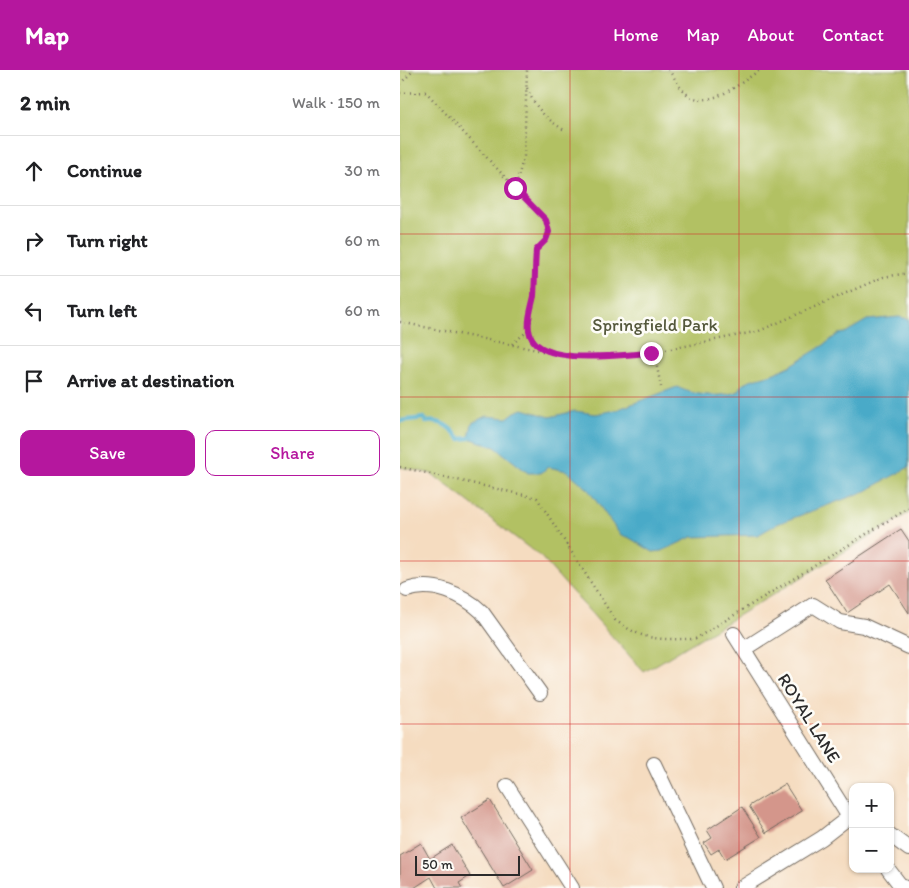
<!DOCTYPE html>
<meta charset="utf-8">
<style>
body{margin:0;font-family:Itim,sans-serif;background:#f2f2f2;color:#202124}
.controls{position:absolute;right:15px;bottom:15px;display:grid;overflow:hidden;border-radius:10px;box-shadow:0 1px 4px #0004}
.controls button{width:45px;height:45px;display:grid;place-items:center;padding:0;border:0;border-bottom:1px solid #e0e0e0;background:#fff;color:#202124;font:25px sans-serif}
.scale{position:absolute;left:15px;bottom:12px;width:105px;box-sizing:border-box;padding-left:5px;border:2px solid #2b2b2b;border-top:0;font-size:14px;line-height:18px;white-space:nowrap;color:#2b2b2b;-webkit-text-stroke:4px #fdfcf7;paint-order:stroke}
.stop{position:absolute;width:15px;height:15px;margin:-11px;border:4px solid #b5179e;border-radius:50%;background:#fff}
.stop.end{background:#b5179e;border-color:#fff;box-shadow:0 1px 5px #0008}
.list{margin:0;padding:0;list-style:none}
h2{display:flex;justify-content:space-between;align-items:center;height:65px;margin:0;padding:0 20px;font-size:21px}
h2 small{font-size:16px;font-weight:400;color:#757577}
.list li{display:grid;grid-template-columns:32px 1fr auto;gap:15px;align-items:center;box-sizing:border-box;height:70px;padding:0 20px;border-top:1px solid #e0e0e0}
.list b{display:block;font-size:19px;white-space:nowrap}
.list em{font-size:16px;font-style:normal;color:#757577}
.actions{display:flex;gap:10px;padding:15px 20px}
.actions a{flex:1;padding:11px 0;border:1px solid #b5179e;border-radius:10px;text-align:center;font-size:18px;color:#b5179e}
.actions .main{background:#b5179e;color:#fff}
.icon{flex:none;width:28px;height:28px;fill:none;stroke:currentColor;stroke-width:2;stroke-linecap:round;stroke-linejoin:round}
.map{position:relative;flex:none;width:509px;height:818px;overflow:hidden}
header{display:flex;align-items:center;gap:30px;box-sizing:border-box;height:70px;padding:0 25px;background:#b5179e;color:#fff}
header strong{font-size:24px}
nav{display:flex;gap:28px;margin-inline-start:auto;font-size:18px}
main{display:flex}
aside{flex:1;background:#fff}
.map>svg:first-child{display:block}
.green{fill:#b2c163;stroke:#6e7647}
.water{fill:#49aac8;stroke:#3a6a7a}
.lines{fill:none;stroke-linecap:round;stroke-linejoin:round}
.stream{stroke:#49aac8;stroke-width:4.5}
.building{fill:#d4968b}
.minor-casing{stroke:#72695f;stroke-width:16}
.path{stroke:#72695f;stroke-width:2.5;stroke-dasharray:1 4;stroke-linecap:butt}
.minor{stroke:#fff;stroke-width:14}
.route{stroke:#b5179e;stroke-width:6}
.grid{fill:none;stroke:#d62828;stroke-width:1;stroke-opacity:0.55}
.labels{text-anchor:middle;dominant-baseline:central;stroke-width:5;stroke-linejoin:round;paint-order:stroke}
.park-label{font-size:18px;fill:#54583c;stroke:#fdfcf7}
.street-label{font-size:18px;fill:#2b2b2b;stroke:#fdfcf7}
</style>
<header>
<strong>Map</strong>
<nav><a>Home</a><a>Map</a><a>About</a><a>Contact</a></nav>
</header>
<main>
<aside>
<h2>2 min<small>Walk · 150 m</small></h2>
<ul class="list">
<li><svg class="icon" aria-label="ahead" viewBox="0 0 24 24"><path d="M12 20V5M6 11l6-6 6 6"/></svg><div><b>Continue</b></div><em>30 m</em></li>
<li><svg class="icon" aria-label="right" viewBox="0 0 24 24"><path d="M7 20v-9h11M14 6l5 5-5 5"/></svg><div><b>Turn right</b></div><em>60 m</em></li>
<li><svg class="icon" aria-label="left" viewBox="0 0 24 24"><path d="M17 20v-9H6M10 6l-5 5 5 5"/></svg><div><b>Turn left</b></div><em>60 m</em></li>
<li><svg class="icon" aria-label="arrive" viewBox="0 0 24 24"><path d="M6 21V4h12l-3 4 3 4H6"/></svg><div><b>Arrive at destination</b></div></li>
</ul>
<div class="actions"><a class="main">Save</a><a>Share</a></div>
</aside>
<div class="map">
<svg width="509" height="818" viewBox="0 0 509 818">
<rect width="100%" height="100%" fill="#fdfcf7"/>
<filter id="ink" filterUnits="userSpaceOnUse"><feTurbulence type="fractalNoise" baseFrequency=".02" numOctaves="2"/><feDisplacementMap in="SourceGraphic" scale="10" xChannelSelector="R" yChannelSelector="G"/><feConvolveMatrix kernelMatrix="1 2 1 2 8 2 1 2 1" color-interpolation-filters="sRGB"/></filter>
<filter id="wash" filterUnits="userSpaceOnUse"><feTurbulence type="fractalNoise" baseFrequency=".0096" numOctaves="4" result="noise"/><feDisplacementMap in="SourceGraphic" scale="20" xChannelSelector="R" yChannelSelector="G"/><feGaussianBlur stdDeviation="1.12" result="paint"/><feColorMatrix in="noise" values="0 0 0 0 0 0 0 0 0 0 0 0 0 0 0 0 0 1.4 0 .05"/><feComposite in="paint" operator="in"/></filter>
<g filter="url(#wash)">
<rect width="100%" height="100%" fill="#f5dcc0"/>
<!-- green -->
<path class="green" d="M0,0H509V443L244,602L141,487L32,404L0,397Z"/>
<!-- water -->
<path class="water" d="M499,247L509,249V397L466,421L377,454L358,465L292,467L262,481L253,482L228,467L221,466L187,418L167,401L148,397L141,403H128L95,377L69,368L72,353L86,346L107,348L115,342L123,339L150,347L175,341L196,344L216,340L277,317C295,326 321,328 339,321L342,315L350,310L372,304L390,296L424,275L438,264L445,263L467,250Z"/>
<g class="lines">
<!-- stream -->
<path class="stream" d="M0,351L24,348L26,352C41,349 51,358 60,369L69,368"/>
</g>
<g id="blocks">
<!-- building -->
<g class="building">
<path d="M501,459L509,471V543L490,514L447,543L425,509Z"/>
<path d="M385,714L402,741L366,763L349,736Z"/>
<path d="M90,730L133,800L104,818L61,748Z"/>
<path d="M342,737L361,767L325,789L319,779L311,784L304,773L312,768L307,760Z"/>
<path d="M21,773L30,789L52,775L70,806L59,813L62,818H37L31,807L14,818H0V786Z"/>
</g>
</g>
</g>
<g filter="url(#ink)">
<use href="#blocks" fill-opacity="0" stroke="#72695f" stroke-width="1"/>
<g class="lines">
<!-- minor casing -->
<g class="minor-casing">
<g id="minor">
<path d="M7,520C33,511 63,524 82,542L140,623"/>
<path d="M334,564L449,747L453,749"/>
<path d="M344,579L413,535L440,552L464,556L509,577"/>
<path d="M254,694L313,818"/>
<path d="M107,716L172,818"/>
<path d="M490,765L509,779"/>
<path d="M488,799L501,816L505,818"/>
<path d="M341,818L422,768L449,747"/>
</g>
</g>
<!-- path -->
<g class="path">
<path d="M268,0C275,7 279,18 287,24C310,41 341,12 360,0"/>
<path d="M0,14L14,0"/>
<path d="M127,18C135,38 147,50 166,61"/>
<path d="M0,23L26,22L115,118"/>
<path d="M0,252L172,287L251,283L359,261L483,207L509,203"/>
<path d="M129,260L136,273L144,280"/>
<path d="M112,274L129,260L134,223L135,180L146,170L149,162L145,150L115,118L124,86L127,0"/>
<path d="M254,282L261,317"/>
<path d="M0,397L137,428L215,550C245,572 259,569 295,569L509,438"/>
</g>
<!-- minor -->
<use href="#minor" class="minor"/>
</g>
</g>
<g class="lines" filter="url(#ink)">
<!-- route -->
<path class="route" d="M115,118L146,150L149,162L146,170L136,180C135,195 135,210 134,226C132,236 127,249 129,260C134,299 223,284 251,283"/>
</g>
<!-- grid -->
<path class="grid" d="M170,0V818M339,0V818M0,164H509M0,327H509M0,491H509M0,654H509"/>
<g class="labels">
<!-- park labels -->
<g class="park-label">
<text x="255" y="255">Springfield Park</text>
</g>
<!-- street labels -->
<g class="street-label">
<text transform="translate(409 648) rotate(58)">ROYAL LANE</text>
</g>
</g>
</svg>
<div class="controls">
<button>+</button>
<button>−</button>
</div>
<div class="scale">50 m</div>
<div class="stop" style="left:115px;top:118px"></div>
<div class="stop end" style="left:251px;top:283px"></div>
</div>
</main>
